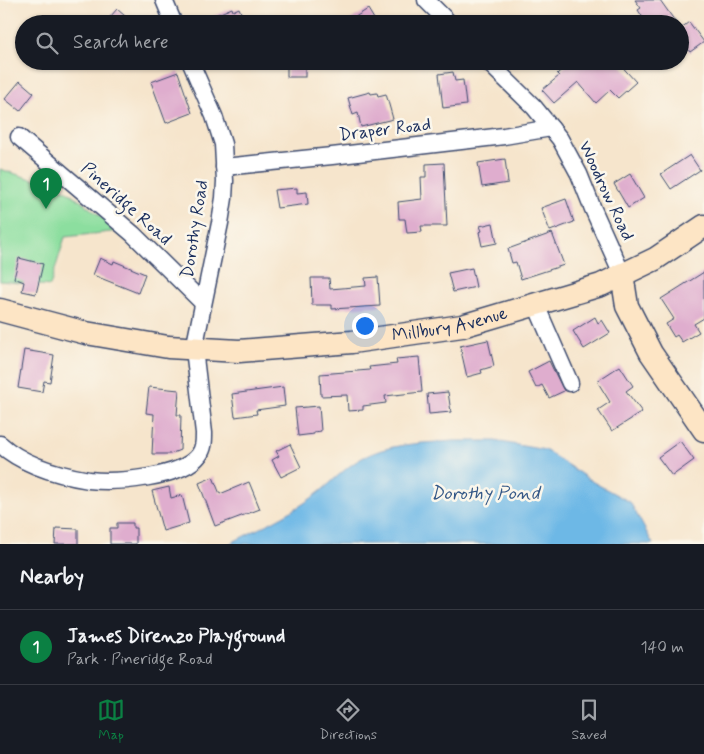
<!DOCTYPE html>
<meta charset="utf-8">
<style>
body{margin:0;font-family:Mynerve,sans-serif;background:#242831;color:#f1f3f6}
.you{position:absolute;left:364px;top:325px;width:18px;height:18px;margin:-12px;border:4px solid #fff;border-radius:50%;background:#1a73e8;box-shadow:0 0 0 8px #1a73e833}
.badge{display:grid;place-items:center;width:32px;height:32px;border-radius:50%;background:#0b8043;color:#fff;font-size:16px;font-weight:700}
.pin{position:absolute;translate:-50% -41px;filter:drop-shadow(0 1px 2px #0008)}
.pin::after{content:'';position:absolute;top:26px;width:18px;height:15px;background:inherit;clip-path:polygon(0 0,100% 0,50% 100%)}
.list{margin:0;padding:0;list-style:none}
h2{display:flex;justify-content:space-between;align-items:center;height:65px;margin:0;padding:0 20px;font-size:21px}
h2 small{font-size:16px;font-weight:400;color:#9ea1a6}
.list li{display:grid;grid-template-columns:32px 1fr auto;gap:15px;align-items:center;box-sizing:border-box;height:75px;padding:0 20px;border-top:1px solid #363941}
.list b{display:block;font-size:19px;white-space:nowrap}
.list p{margin:0;font-size:16px;white-space:nowrap;color:#9ea1a6}
.list em{font-size:16px;font-style:normal;color:#9ea1a6}
.icon{flex:none;width:28px;height:28px;fill:none;stroke:currentColor;stroke-width:2;stroke-linecap:round;stroke-linejoin:round}
.map{position:relative;flex:none;width:704px;height:544px;overflow:hidden}
.search{position:absolute;background:#171b24;box-shadow:0 1px 4px #0004;left:15px;right:15px;top:15px;height:55px;display:flex;align-items:center;gap:12px;box-sizing:border-box;padding:0 18px;border-radius:28px;color:#9ea1a6;font-size:19px}
.sheet{height:140px;background:#171b24}
nav{display:flex;justify-content:space-around;align-items:center;box-sizing:border-box;height:70px;border-top:1px solid #363941;background:#171b24;font-size:14px;color:#9ea1a6}
nav a{display:grid;justify-items:center;gap:2px}
nav .on{color:#0b8043}
.map>svg:first-child{display:block}
.green{fill:#8cde9f;stroke:#54867e}
.water{fill:#6db8e6;stroke:#4474a2}
.building{fill:#dfadce}
.lines{fill:none;stroke-linecap:round;stroke-linejoin:round}
.street-casing{stroke:#3c4a6e;stroke-width:19}
.secondary-casing{stroke:#3c4a6e;stroke-width:25}
.street{stroke:#fff;stroke-width:16}
.secondary{stroke:#fde5c5;stroke-width:22}
.labels{text-anchor:middle;dominant-baseline:central;stroke-width:5;stroke-linejoin:round;paint-order:stroke}
.street-label{font-size:18px;fill:#1b2f5e;stroke:#fbf7ec}
.water-label{font-size:19px;font-style:italic;fill:#345887;stroke:#fbf7ec}
</style>
<div class="map">
<svg width="704" height="544" viewBox="0 0 704 544">
<rect width="100%" height="100%" fill="#fbf7ec"/>
<filter id="ink" filterUnits="userSpaceOnUse"><feTurbulence type="fractalNoise" baseFrequency=".02" numOctaves="2"/><feDisplacementMap in="SourceGraphic" scale="10" xChannelSelector="R" yChannelSelector="G"/><feConvolveMatrix kernelMatrix="1 2 1 2 8 2 1 2 1" color-interpolation-filters="sRGB"/></filter>
<filter id="wash" filterUnits="userSpaceOnUse"><feTurbulence type="fractalNoise" baseFrequency=".0096" numOctaves="4" result="noise"/><feDisplacementMap in="SourceGraphic" scale="20" xChannelSelector="R" yChannelSelector="G"/><feGaussianBlur stdDeviation="1.12" result="paint"/><feColorMatrix in="noise" values="0 0 0 0 0 0 0 0 0 0 0 0 0 0 0 0 0 1.4 0 .05"/><feComposite in="paint" operator="in"/></filter>
<g filter="url(#wash)">
<rect width="100%" height="100%" fill="#f6e5cc"/>
<!-- green -->
<path class="green" d="M0,169L66,190L120,231L65,237L50,286L0,281V238L1,234L0,229Z"/>
<!-- water -->
<path class="water" d="M454,441H495L545,450L593,482L630,502L653,544H229C257,529 287,516 313,497C333,483 347,463 371,454C396,443 426,443 454,441Z"/>
<g id="blocks">
<!-- building -->
<g class="building">
<path d="M635,0H660L677,24H647L638,10L641,8Z"/>
<path d="M232,8L233,11L239,8L246,24H195Z"/>
<path d="M117,9L134,24H104Z"/>
<path d="M368,9L377,24H344Z"/>
<path d="M689,22L704,42L690,52L680,39V29Z"/>
<rect x="287" y="61" width="18" height="16"/>
<path d="M571,61H617L636,82L618,98L610,90L596,103L578,82L554,103L542,90L559,76L557,74Z"/>
<path d="M178,72L192,113L166,123L151,82Z"/>
<path d="M453,72L455,81L463,80L466,105L443,108L439,74Z"/>
<path d="M20,81L34,93L20,111L5,99Z"/>
<path d="M370,92L371,94L377,93L378,96L386,94L393,119L361,127L358,113L353,115L348,98Z"/>
<path d="M690,155L700,170L671,189L661,174Z"/>
<path d="M505,159L508,183L482,187L478,163Z"/>
<path d="M444,163L447,226H421L422,232L407,233L405,219H399L398,202L422,199L421,177H426V164Z"/>
<path d="M630,174L644,198L628,208L614,184Z"/>
<path d="M297,188V193L307,192L308,204L277,208L274,190Z"/>
<path d="M566,199L574,222L550,231L541,208Z"/>
<path d="M493,223L497,243L482,246L479,232L482,231L480,226Z"/>
<path d="M552,233L564,265L521,279L516,262L512,263L508,249Z"/>
<path d="M19,258L43,264L36,294L22,291L24,282L14,278Z"/>
<path d="M100,258L113,264L114,261L145,274L138,293L93,275Z"/>
<path d="M472,268L476,287L453,292L448,273Z"/>
<path d="M704,272V318L694,324L699,332L682,342L677,335L674,337L666,324L674,319L661,299Z"/>
<path d="M378,277L380,306L332,309V305H312L311,278H329L330,289L366,286L365,278Z"/>
<path d="M595,317L598,323L602,320L610,333L584,349L573,331Z"/>
<path d="M488,340L494,366L481,370L482,373L467,377L460,346Z"/>
<path d="M24,350L54,355L50,382L44,381L42,392L18,388Z"/>
<path d="M419,357L422,392L385,396L386,403L363,406V410L348,411L347,395L321,396L320,374L370,370L369,367L397,364L396,359Z"/>
<path d="M549,361L564,391L549,398L542,385L536,388L528,372Z"/>
<path d="M620,366L633,386L626,391L642,412L612,431L598,410L610,402L597,381Z"/>
<path d="M149,387L179,390L177,415H181L180,450L170,454H152L154,414L146,413Z"/>
<path d="M283,387L285,406L256,410L257,414L235,417L232,394Z"/>
<path d="M448,392L451,412L429,414L427,394Z"/>
<path d="M319,406L321,431L314,432V434L298,436L295,408Z"/>
<path d="M680,441L694,460L672,476L658,457Z"/>
<path d="M290,444L301,467L281,477L272,460L279,456L276,451Z"/>
<path d="M213,477L220,494L249,482L260,509L215,526L199,483Z"/>
<path d="M169,487L171,498L182,495L189,523L163,531L152,491Z"/>
<path d="M117,523H133V528H136V544H110V528H117Z"/>
<path d="M56,528L78,529V544H55Z"/>
</g>
</g>
</g>
<g filter="url(#ink)">
<use href="#blocks" fill-opacity="0" stroke="#3c4a6e" stroke-width="1"/>
<g class="lines">
<!-- street casing -->
<g class="street-casing">
<g id="street">
<path d="M164,0L174,24"/>
<path d="M426,0L450,24"/>
<path d="M487,61L534,107L560,139L579,174L593,209L622,274"/>
<path d="M19,137L133,234L203,303"/>
<path d="M224,167L332,156L504,136L551,128"/>
<path d="M536,305L570,383"/>
<path d="M0,444C23,465 59,475 89,480C115,483 182,478 199,455C204,448 204,441 204,433L194,349L220,223L224,198L225,181L223,144L214,116L190,61"/>
</g>
</g>
<!-- secondary casing -->
<g class="secondary-casing">
<g id="secondary">
<path d="M622,274L627,306L651,353L704,430"/>
<path id="s1" d="M0,310L86,333L168,347L239,351L352,342L462,326L601,285L655,259L704,226"/>
</g>
</g>
<!-- street -->
<use href="#street" class="street"/>
<!-- secondary -->
<use href="#secondary" class="secondary"/>
</g>
</g>
<g class="labels">
<!-- street labels -->
<g class="street-label">
<text transform="translate(385 130) rotate(-7)">Draper Road</text>
<text transform="translate(606 191) rotate(65)">Woodrow Road</text>
<text transform="translate(126 204) rotate(42)">Pineridge Road</text>
<text transform="translate(195 229) rotate(-81)">Dorothy Road</text>
<text stroke="none"><textPath href="#s1" startOffset="456">Millbury Avenue</textPath></text>
</g>
<!-- water labels -->
<g class="water-label">
<text x="485" y="493">Dorothy Pond</text>
</g>
</g>
</svg>
<div class="you"></div>
<div class="pin badge" style="left:46px;top:209px">1</div>
<div class="search"><svg class="icon" aria-label="search" viewBox="0 0 24 24"><circle cx="10" cy="10" r="6"/><path d="M15 15l6 6"/></svg>Search here</div>
</div>
<section class="sheet">
<h2>Nearby<small></small></h2>
<ul class="list">
<li><span class="badge">1</span><div><b>James Direnzo Playground</b><p>Park · Pineridge Road</p></div><em>140 m</em></li>
</ul>
</section>
<nav>
<a class="on"><svg class="icon" aria-label="map" viewBox="0 0 24 24"><path d="M3 6l6-2 6 2 6-2v14l-6 2-6-2-6 2zM9 4v14M15 6v14"/></svg>Map</a>
<a><svg class="icon" aria-label="directions" viewBox="0 0 24 24"><path d="M12 3l9 9-9 9-9-9zM9 14v-3h6M13 9l2 2-2 2"/></svg>Directions</a>
<a><svg class="icon" aria-label="saved" viewBox="0 0 24 24"><path d="M7 4h10v16l-5-4-5 4z"/></svg>Saved</a>
</nav>
